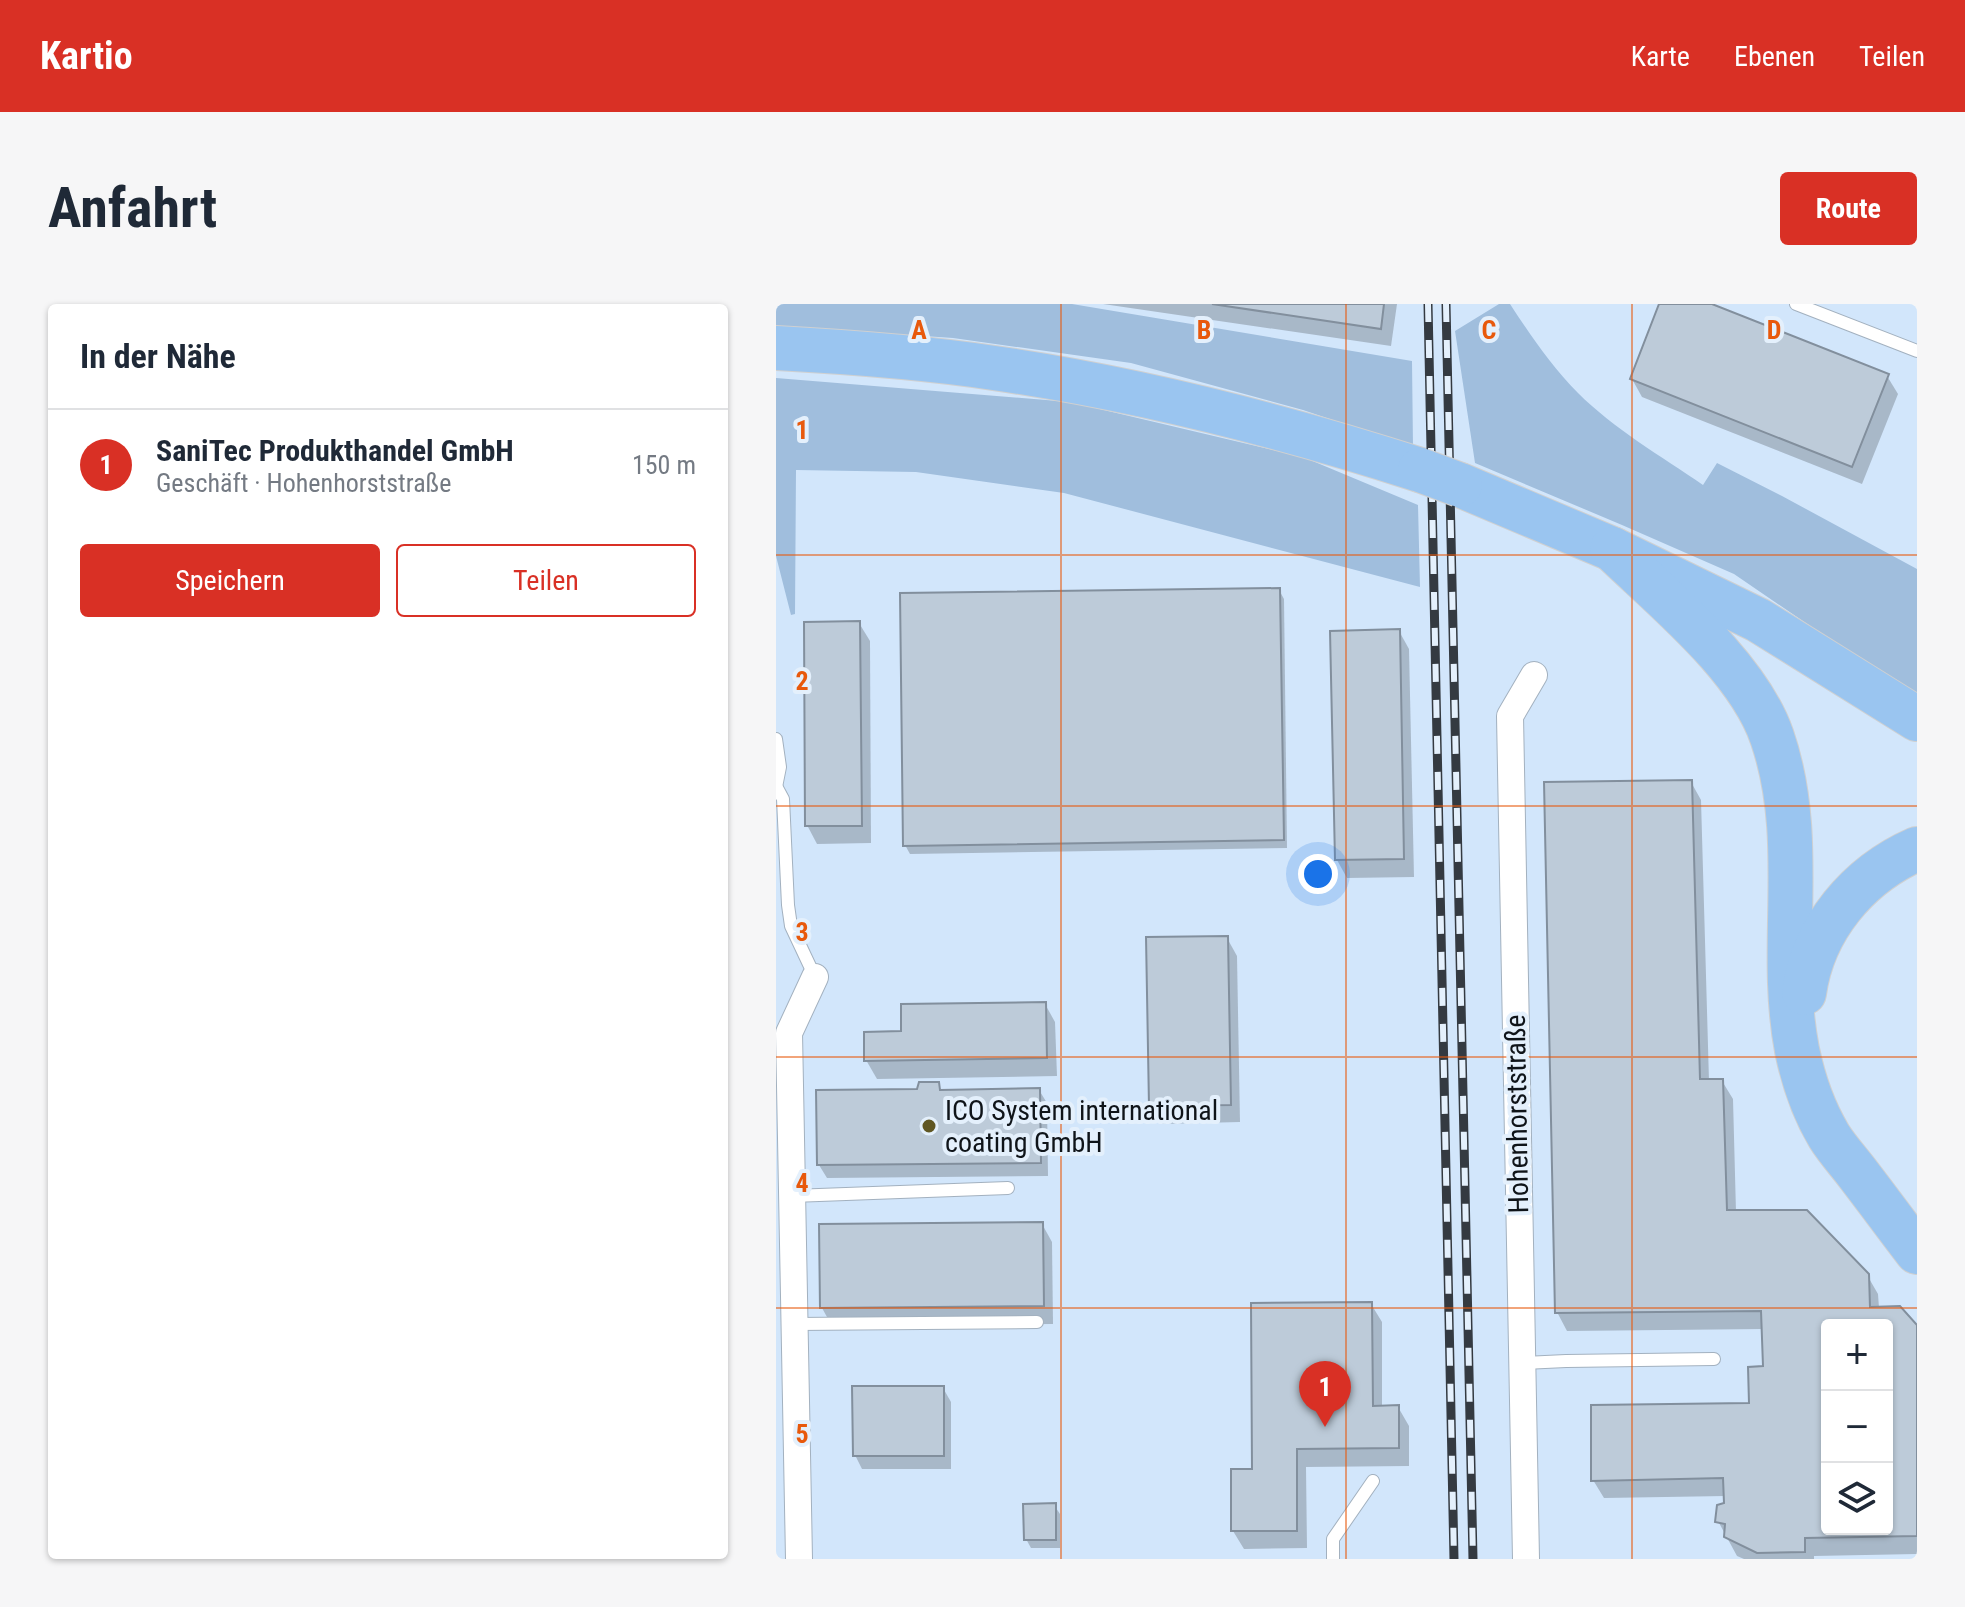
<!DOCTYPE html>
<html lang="de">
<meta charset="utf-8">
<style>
body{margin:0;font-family:"Roboto Condensed",sans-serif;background:#f6f6f7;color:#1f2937}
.controls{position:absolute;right:24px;bottom:24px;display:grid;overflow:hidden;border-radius:8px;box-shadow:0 2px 6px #0004}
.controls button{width:72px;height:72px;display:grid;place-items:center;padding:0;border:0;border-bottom:2px solid #e0e1e3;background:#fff;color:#1f2937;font:40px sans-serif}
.you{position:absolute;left:542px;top:570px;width:28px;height:28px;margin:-20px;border:6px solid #fff;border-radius:50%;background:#1a73e8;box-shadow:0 0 0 12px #1a73e833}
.badge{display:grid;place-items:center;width:52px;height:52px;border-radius:50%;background:#d93025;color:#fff;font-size:26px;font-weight:700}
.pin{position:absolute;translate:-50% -66px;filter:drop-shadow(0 2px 4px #0008)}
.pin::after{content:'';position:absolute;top:42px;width:28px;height:24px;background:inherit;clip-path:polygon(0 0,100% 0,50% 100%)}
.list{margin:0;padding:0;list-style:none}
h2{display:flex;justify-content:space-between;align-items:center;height:104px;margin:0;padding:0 32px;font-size:34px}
h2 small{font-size:26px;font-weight:400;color:#747a83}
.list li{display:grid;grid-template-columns:52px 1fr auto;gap:24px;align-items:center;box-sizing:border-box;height:112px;padding:0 32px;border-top:2px solid #e0e1e3}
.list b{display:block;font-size:30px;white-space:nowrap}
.list p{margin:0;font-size:26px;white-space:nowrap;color:#747a83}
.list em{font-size:26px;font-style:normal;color:#747a83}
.actions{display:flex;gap:16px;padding:24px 32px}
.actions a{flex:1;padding:18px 0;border:2px solid #d93025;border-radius:8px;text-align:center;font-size:28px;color:#d93025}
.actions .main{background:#d93025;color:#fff}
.icon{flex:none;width:44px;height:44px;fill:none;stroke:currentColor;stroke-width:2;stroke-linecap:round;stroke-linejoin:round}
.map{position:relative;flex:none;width:1141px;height:1255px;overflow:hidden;border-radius:8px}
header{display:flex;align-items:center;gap:48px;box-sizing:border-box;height:112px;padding:0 40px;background:#d93025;color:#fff}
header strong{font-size:38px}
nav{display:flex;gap:44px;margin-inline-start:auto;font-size:28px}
.intro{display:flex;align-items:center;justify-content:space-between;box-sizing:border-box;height:192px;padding:0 48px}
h1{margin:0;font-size:56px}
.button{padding:20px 36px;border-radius:8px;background:#d93025;color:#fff;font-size:28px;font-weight:700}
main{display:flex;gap:48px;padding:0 48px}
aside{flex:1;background:#fff;border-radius:8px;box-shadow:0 2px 6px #0004}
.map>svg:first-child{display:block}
.built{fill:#d2e6fb;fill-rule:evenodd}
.green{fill:#a0bedd}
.shadow{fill:#0003;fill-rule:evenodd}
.building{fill:#bdcbd9;stroke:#828f9d;stroke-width:2;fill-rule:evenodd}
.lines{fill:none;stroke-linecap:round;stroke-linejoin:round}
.lane-casing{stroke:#a3b1bf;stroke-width:14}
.street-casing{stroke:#a3b1bf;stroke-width:28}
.highway-casing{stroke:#cfd0d1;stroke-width:46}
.lane{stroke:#fff;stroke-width:12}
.street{stroke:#fff;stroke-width:26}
.highway{stroke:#9ac5f0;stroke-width:44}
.rail-casing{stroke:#343a41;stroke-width:9}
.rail{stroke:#e4f0fc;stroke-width:6;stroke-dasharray:18;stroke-linecap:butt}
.highway-bridge-casing{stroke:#cfd0d1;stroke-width:46;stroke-linecap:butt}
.highway-bridge{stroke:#9ac5f0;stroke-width:44}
.grid{fill:none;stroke:#e8590c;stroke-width:2;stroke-opacity:0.55}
.poi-dot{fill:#605723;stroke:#e4f0fc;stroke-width:3}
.labels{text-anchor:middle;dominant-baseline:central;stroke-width:8;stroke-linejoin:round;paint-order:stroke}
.poi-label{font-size:28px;fill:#0f1419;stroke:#e4f0fc;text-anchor:start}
.street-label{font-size:28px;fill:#0f1419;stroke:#e4f0fc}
.grid-label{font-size:26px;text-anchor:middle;font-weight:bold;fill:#e8590c;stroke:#e4f0fc;stroke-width:8;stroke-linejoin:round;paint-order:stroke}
</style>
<header>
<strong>Kartio</strong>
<nav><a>Karte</a><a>Ebenen</a><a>Teilen</a></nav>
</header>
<div class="intro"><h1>Anfahrt</h1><a class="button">Route</a></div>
<main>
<aside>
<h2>In der Nähe<small></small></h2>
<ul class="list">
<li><span class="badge">1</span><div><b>SaniTec Produkthandel GmbH</b><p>Geschäft · Hohenhorststraße</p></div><em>150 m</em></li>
</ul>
<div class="actions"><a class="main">Speichern</a><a>Teilen</a></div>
</aside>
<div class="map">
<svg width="1141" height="1255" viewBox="0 0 1141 1255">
<rect width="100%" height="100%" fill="#e4f0fc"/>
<!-- built -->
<path class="built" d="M0,0H1141V1255H0ZM1051,1021H1111V1225H1051Z"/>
<!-- green -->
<g class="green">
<path d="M0,0H296L636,57L637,143L527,106L355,59L177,34L0,22Z"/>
<path d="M723,0H734C755,32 775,62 802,89C838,125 885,152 927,181L941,159L1006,192L1141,265V395L958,270L846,221L699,159L679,27Z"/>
<path d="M0,74L294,98L527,153L642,201L644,283L288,189L140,168L20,166L19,310L15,311L0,252Z"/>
</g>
<!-- shadow -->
<g class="shadow">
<path d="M327,0H621L615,42Z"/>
<path d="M885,0H930L1111,72L1122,90L1086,180L866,93L856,75Z"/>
<path d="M503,286L508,295L511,544L134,550L129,541Z"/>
<path d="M83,319L94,337L95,539L41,540L31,521Z"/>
<path d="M623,327L633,345L638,573L571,574L561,556Z"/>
<path d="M915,478L925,496L933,777H946L957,795L960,908L1091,971L1102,990L1103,1004L1141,1025V1250L1038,1252V1255H968L961,1252L942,1217L950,1200V1192L828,1194L817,1176L975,1100L989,1064L988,1025L791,1027L781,1008ZM1051,1021H1111V1225H1051Z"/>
<path d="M451,634L461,652L464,818L386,820L375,802Z"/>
<path d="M269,700L279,718L281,772L101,775L90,756L127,729Z"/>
<path d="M162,780L166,788L263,786L271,799L272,872L51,874L43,861L143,787Z"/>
<path d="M266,920L276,938L277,1020L56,1022L46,1004Z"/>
<path d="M595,1000L606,1018V1104L622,1103L633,1122V1162L530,1163L531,1244L468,1245L457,1227L478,1167Z"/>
<path d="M167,1084L175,1098V1165H86L79,1151Z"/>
<path d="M278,1201L284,1210V1244H255L250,1235Z"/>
</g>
<!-- building -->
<g class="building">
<path d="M436,0H608L605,25Z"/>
<path d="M883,0H936L1113,70L1076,163L854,75Z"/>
<path d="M504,284L508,536L127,542L124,289Z"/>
<path d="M84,317L86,522H29L28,318Z"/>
<path d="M624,325L628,555L559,556L554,327Z"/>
<path d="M916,476L924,775H947L951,906H1031L1093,970L1094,1003L1124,1002L1141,1021V1232L1029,1234V1248L981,1249L948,1233L949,1220L939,1218L941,1201L948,1199L947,1174L815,1177V1101L973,1099L972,1063L987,1062L985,1007L779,1009L768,478ZM1051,1021H1111V1225H1051Z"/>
<path d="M452,632L455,801L373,802L370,633Z"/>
<path d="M270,698L271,754L88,757V728L125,727V700Z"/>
<path d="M143,778H163L164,786L264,784L265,859L41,861L40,786L141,785Z"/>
<path d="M267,918L268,1002L44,1004L43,920Z"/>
<path d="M596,998L597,1102L623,1101V1144L521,1145V1227H455V1165H476L475,999Z"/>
<path d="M76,1082H168V1152H77Z"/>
<path d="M280,1199V1236H248L247,1200Z"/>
</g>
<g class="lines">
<!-- lane casing -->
<g class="lane-casing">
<g id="lane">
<path d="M1020,0L1141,47"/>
<path d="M0,435L4,463L0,483"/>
<path d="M0,482L7,495L12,601L15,622L39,673"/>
<path d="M16,892L232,884"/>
<path d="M19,1020L261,1018"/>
<path d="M746,1059L790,1057L938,1055"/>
<path d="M557,1255V1235L597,1177"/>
</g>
</g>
<!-- street casing -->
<g class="street-casing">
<g id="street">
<path d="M23,1255L13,729L39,673"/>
<path d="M750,1255L734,412L758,371"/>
</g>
</g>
<!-- highway casing -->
<g class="highway-casing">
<g id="highway">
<path d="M0,44C73,48 146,53 218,64C363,85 504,121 644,166"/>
<path d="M684,181L836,245L982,316L1141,415"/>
<path d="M836,245C889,296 972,363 996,433C1032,537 1001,643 1021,746C1027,775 1038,807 1053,832C1061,845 1073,858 1082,870C1102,896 1121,922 1141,948"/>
<path d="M1028,689C1037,624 1082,571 1141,545"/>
</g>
</g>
<!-- lane -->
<use href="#lane" class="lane"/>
<!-- street -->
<use href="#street" class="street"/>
<!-- highway -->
<use href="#highway" class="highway"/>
<!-- rail casing -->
<g class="rail-casing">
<g id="rail">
<path d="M652,0L678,1255"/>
<path d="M670,0L697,1255"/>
</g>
</g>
<!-- rail -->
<use href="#rail" class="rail"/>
<!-- highway-bridge casing -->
<g class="highway-bridge-casing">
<path id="highway-bridge" d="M644,166L684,181"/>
</g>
<!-- highway-bridge -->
<use href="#highway-bridge" class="highway-bridge"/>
</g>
<!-- grid -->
<path class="grid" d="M285,0V1255M570,0V1255M856,0V1255M0,251H1141M0,502H1141M0,753H1141M0,1004H1141"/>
<!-- markers -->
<circle class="poi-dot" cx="153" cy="822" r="8"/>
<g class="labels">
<!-- poi labels -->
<g class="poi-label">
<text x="169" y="806">ICO System international<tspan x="169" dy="32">coating GmbH</tspan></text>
</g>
<!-- street labels -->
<g class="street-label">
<text transform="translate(741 810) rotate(-91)">Hohenhorststraße</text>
</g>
</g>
<g class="grid-label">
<text x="143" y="35">A</text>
<text x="428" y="35">B</text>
<text x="713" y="35">C</text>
<text x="998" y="35">D</text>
<text x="26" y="135">1</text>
<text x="26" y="386">2</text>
<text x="26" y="637">3</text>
<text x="26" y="888">4</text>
<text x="26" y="1139">5</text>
</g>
</svg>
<div class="controls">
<button>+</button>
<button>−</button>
<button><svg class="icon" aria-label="layers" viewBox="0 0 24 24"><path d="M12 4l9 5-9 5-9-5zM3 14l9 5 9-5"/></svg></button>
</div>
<div class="you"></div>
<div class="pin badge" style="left:549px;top:1123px">1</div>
</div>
</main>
